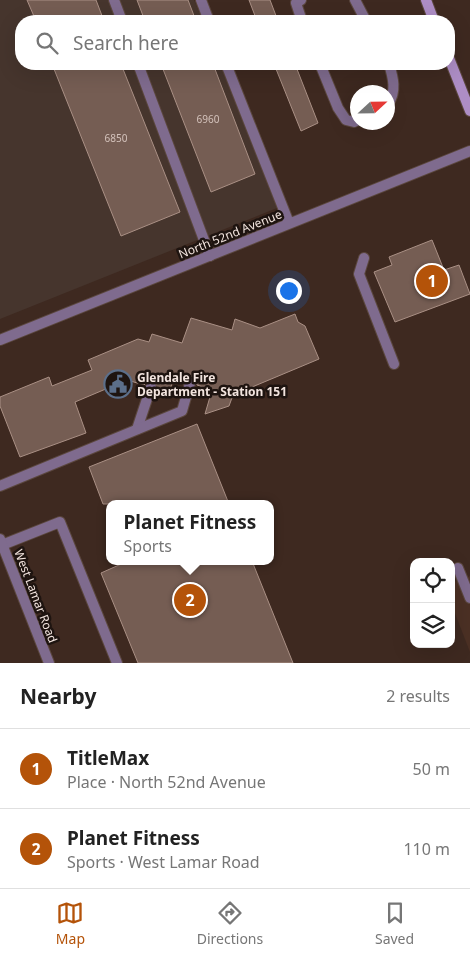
<!DOCTYPE html>
<meta charset="utf-8">
<style>
body{margin:0;font-family:"Noto Sans",sans-serif;background:#f6f6f6;color:#222}
.controls{position:absolute;right:15px;bottom:15px;display:grid;overflow:hidden;border-radius:10px;box-shadow:0 5px 20px #0002}
.controls button{width:45px;height:45px;display:grid;place-items:center;padding:0;border:0;border-bottom:1px solid #e0e0e0;background:#fff;color:#222;font:25px sans-serif}
.compass{position:absolute;left:350px;top:85px;width:45px;height:45px;border-radius:50%;background:#fff;box-shadow:0 5px 20px #0002;rotate:68deg}
.you{position:absolute;left:288px;top:290px;width:18px;height:18px;margin:-12px;border:4px solid #fff;border-radius:50%;background:#1a73e8;box-shadow:0 0 0 8px #1a73e833}
.badge{display:grid;place-items:center;width:32px;height:32px;border-radius:50%;background:#b45309;color:#fff;font-size:16px;font-weight:700}
.pin{position:absolute;translate:-50% -50%;border:2px solid #fff;box-shadow:0 1px 5px #0006}
.popup{position:absolute;left:106px;top:500px;width:168px;height:65px;box-sizing:border-box;display:grid;place-content:center;border-radius:10px;background:#fff;filter:drop-shadow(0 1px 4px #0005);font-size:16px;white-space:nowrap;color:#767676}
.popup b{font-size:19px;color:#222}
.popup::after{content:'';position:absolute;left:50%;top:100%;margin-left:-10px;border:10px solid transparent;border-top-color:#fff}
.list{margin:0;padding:0;list-style:none}
h2{display:flex;justify-content:space-between;align-items:center;height:65px;margin:0;padding:0 20px;font-size:21px}
h2 small{font-size:16px;font-weight:400;color:#767676}
.list li{display:grid;grid-template-columns:32px 1fr auto;gap:15px;align-items:center;box-sizing:border-box;height:80px;padding:0 20px;border-top:1px solid #e0e0e0}
.list b{display:block;font-size:19px;white-space:nowrap}
.list p{margin:0;font-size:16px;white-space:nowrap;color:#767676}
.list em{font-size:16px;font-style:normal;color:#767676}
.icon{flex:none;width:28px;height:28px;fill:none;stroke:currentColor;stroke-width:2;stroke-linecap:round;stroke-linejoin:round}
.map{position:relative;flex:none;width:470px;height:663px;overflow:hidden}
.search{position:absolute;background:#fff;box-shadow:0 5px 20px #0002;left:15px;right:15px;top:15px;height:55px;display:flex;align-items:center;gap:12px;box-sizing:border-box;padding:0 18px;border-radius:20px;color:#767676;font-size:19px}
.sheet{height:225px;background:#fff}
nav{display:flex;justify-content:space-around;align-items:center;box-sizing:border-box;height:70px;border-top:1px solid #e0e0e0;background:#fff;font-size:14px;color:#767676}
nav a{display:grid;justify-items:center;gap:2px}
nav .on{color:#b45309}
.map>svg:first-child{display:block}
.built{fill:#4b3024}
.industrial{fill:#46352d}
.building{fill:#755d53;stroke:#aa9085}
.lines{fill:none;stroke-linecap:round;stroke-linejoin:round}
.lane-casing{stroke:#5b473e;stroke-width:12}
.street-casing{stroke:#5b473e;stroke-width:12}
.secondary-casing{stroke:#5b473e;stroke-width:12}
.lane{stroke:#7f6b8e;stroke-width:10}
.street{stroke:#7f6b8e;stroke-width:10}
.secondary{stroke:#ad8dc5;stroke-width:10}
.labels{text-anchor:middle;dominant-baseline:central;stroke-width:5;stroke-linejoin:round;paint-order:stroke}
.number-label{font-size:10px;fill:#d3c2bb}
.street-label{font-size:12px;fill:#f2e4de;stroke:#1e1410}
.poi-label{font-size:12px;font-weight:bold;fill:#f2e4de;stroke:#1e1410;text-anchor:start}
</style>
<div class="map">
<svg width="470" height="663" viewBox="0 0 470 663">
<rect width="100%" height="100%" fill="#3e2920"/>
<!-- built -->
<path class="built" d="M470,576V652L451,603V583Z"/>
<!-- industrial -->
<path class="industrial" d="M0,0H194L203,21H21V64H220L277,208L0,319Z"/>
<!-- building -->
<g class="building">
<path d="M27,0H96L104,21H36Z"/>
<path d="M137,0H188L196,21H145Z"/>
<path d="M249,0H270L278,21H257Z"/>
<path d="M52,64H121L180,212L121,236Z"/>
<path d="M161,64H213L255,174L211,192Z"/>
<path d="M274,64H295L318,123L301,131Z"/>
<path d="M432,240L444,270L459,265L470,294L395,322L374,272L392,265L389,257Z"/>
<path d="M295,314L298,322L305,326L319,359L233,395L229,406L205,414L212,390L197,385L195,379L191,376L188,377L184,381L174,377L169,393L157,389L156,383L153,380L147,382L144,385L127,380L75,402L86,433L20,457L0,406V397L49,377L52,386L92,370L88,360L138,339L149,342L152,334L182,343L191,318L232,330L235,319L260,328Z"/>
<path d="M197,424L229,504H103L89,467Z"/>
<path d="M128,561H252L293,663H138L101,573Z"/>
</g>
<g class="lines">
<!-- lane casing -->
<g class="lane-casing">
<g id="lane">
<path d="M114,0L122,21"/>
<path d="M201,0L209,21"/>
<path d="M301,0L296,3L302,21"/>
<path d="M355,0L366,21"/>
<path d="M138,64L210,256"/>
<path d="M226,64L289,223"/>
<path d="M320,64L338,108L346,120L354,122L358,120"/>
<path d="M388,104C397,92 393,77 389,64"/>
<path d="M364,258L359,274L394,364"/>
<path d="M137,429L151,387"/>
<path d="M0,486L182,411L190,383"/>
<path d="M2,545L60,522L117,663"/>
<path d="M458,568L470,598"/>
</g>
</g>
<!-- street casing -->
<g class="street-casing">
<g id="street">
<path d="M0,340L470,151"/>
<path d="M0,539L49,663"/>
</g>
</g>
<!-- secondary casing -->
<g class="secondary-casing">
<g id="secondary">
<path d="M426,0L434,21"/>
<path d="M449,58L470,111"/>
</g>
</g>
<!-- lane -->
<use href="#lane" class="lane"/>
<!-- street -->
<use href="#street" class="street"/>
<!-- secondary -->
<use href="#secondary" class="secondary"/>
</g>
<!-- icons -->
<defs>
<g id="civic-ring" transform="scale(1.4375)"><circle r="9.5" fill="#1e1410" stroke="#5c6f8a" stroke-width="1.5"/><path d="M-.6-6.5H3V-4.5H.6V-3L4-1V1h2V6H-6V1h2V-1L-.6-3ZM-1.2 2.5V6h2.4V2.5Z" fill="#5c6f8a"/></g>
</defs>
<g fill-rule="evenodd">
<use href="#civic-ring" x="118" y="384"/>
</g>
<g class="labels">
<!-- number labels -->
<g class="number-label">
<text x="208" y="119">6960</text>
<text x="116" y="138">6850</text>
</g>
<!-- street labels -->
<g class="street-label">
<text transform="translate(230 234) rotate(-22)">North 52nd Avenue</text>
<text transform="translate(36 596) rotate(69)">West Lamar Road</text>
</g>
<!-- poi labels -->
<g class="poi-label">
<text x="137" y="377">Glendale Fire<tspan x="137" dy="14">Department - Station 151</tspan></text>
</g>
</g>
</svg>
<div class="controls">
<button><svg class="icon" aria-label="locate" viewBox="0 0 24 24"><circle cx="12" cy="12" r="6"/><path d="M12 2v4M12 18v4M2 12h4M18 12h4"/></svg></button>
<button><svg class="icon" aria-label="layers" viewBox="0 0 24 24"><path d="M12 4l9 5-9 5-9-5zM3 14l9 5 9-5"/></svg></button>
</div>
<svg class="compass" viewBox="-18 -18 36 36"><path d="M0-13l5 13h-10z" fill="#e53935"/><path d="M0 13l5-13h-10z" fill="#767676"/></svg>
<div class="you"></div>
<div class="pin badge" style="left:432px;top:281px">1</div>
<div class="pin badge" style="left:190px;top:600px">2</div>
<div class="popup"><b>Planet Fitness</b>Sports</div>
<div class="search"><svg class="icon" aria-label="search" viewBox="0 0 24 24"><circle cx="10" cy="10" r="6"/><path d="M15 15l6 6"/></svg>Search here</div>
</div>
<section class="sheet">
<h2>Nearby<small>2 results</small></h2>
<ul class="list">
<li><span class="badge">1</span><div><b>TitleMax</b><p>Place · North 52nd Avenue</p></div><em>50 m</em></li>
<li><span class="badge">2</span><div><b>Planet Fitness</b><p>Sports · West Lamar Road</p></div><em>110 m</em></li>
</ul>
</section>
<nav>
<a class="on"><svg class="icon" aria-label="map" viewBox="0 0 24 24"><path d="M3 6l6-2 6 2 6-2v14l-6 2-6-2-6 2zM9 4v14M15 6v14"/></svg>Map</a>
<a><svg class="icon" aria-label="directions" viewBox="0 0 24 24"><path d="M12 3l9 9-9 9-9-9zM9 14v-3h6M13 9l2 2-2 2"/></svg>Directions</a>
<a><svg class="icon" aria-label="saved" viewBox="0 0 24 24"><path d="M7 4h10v16l-5-4-5 4z"/></svg>Saved</a>
</nav>
